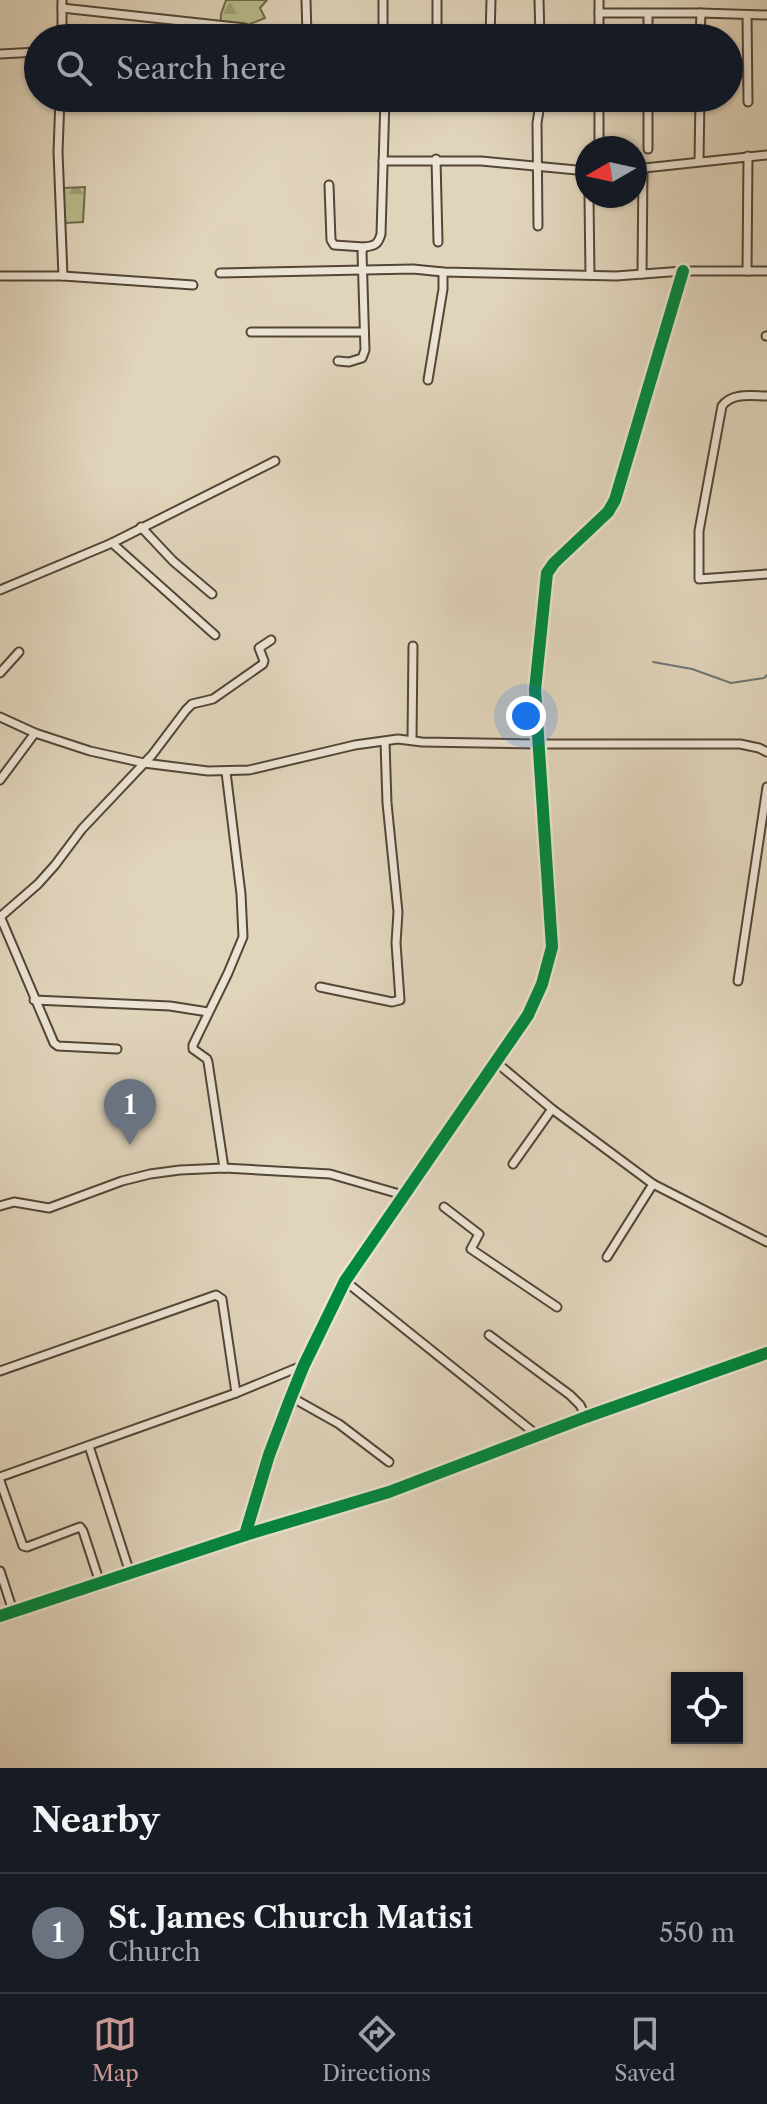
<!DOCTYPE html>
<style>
body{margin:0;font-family:"Libre Caslon Text",serif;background:#20242c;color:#f1f3f6}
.controls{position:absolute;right:24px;bottom:24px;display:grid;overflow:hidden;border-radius:0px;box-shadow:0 2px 6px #0004}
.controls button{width:72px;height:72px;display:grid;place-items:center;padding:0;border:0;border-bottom:2px solid #363941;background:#171b24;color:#f1f3f6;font:40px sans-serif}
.compass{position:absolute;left:575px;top:136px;width:72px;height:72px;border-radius:50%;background:#171b24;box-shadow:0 2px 6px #0004;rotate:261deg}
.you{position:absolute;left:526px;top:716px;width:28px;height:28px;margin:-20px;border:6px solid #fff;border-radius:50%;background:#1a73e8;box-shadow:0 0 0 12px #1a73e833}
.badge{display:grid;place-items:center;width:52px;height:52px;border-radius:50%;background:#c59692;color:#fff;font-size:26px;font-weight:700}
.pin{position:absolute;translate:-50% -66px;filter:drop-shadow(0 2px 4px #0008)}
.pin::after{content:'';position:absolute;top:42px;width:28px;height:24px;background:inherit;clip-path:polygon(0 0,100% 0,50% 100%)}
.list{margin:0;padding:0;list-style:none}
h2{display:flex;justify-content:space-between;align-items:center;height:104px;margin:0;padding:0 32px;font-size:34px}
h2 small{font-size:26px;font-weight:400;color:#9ea1a6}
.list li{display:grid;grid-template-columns:52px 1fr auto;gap:24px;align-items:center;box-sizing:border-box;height:120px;padding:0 32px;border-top:2px solid #363941}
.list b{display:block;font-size:30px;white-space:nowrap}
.list p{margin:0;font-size:26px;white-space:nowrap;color:#9ea1a6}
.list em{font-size:26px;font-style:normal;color:#9ea1a6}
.icon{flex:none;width:44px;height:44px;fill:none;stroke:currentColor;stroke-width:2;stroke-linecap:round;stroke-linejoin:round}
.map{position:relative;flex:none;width:767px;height:1768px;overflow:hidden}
.search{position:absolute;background:#171b24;box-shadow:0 2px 6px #0004;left:24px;right:24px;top:24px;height:88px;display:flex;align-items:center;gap:20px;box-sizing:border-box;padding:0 28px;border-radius:44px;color:#9ea1a6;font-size:30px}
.sheet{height:224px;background:#171b24}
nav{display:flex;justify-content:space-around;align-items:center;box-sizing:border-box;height:112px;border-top:2px solid #363941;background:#171b24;font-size:22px;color:#9ea1a6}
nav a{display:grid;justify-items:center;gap:4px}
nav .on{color:#c59692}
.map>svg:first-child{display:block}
.forest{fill:url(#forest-firs);stroke:#6f694a;stroke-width:2}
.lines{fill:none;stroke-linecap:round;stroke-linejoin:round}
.stream{stroke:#6b7674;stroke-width:2}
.minor-casing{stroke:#544636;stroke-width:11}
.minor{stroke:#ebe3d3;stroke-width:7}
.cycleway-casing{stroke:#ebe3d3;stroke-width:17}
.cycleway{stroke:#00873e;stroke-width:12}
</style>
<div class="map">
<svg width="767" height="1768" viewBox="0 0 767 1768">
<defs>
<pattern id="forest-firs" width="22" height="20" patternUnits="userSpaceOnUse" patternTransform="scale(2)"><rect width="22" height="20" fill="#b8bb8c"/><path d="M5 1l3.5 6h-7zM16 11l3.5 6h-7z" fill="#9ea077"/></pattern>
</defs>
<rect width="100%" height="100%" fill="#e0d4bb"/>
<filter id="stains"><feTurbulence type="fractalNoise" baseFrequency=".0025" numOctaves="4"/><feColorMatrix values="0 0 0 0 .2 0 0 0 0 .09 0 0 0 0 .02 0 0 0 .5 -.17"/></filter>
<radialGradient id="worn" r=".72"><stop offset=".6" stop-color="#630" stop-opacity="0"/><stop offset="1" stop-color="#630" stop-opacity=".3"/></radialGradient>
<!-- forest -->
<g class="forest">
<path d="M226,0H267L260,8L265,18L243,27L244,38H174L177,22L200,30L209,36L220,34L221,14Z"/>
<path d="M85,187L83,222L65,223L63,188Z"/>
</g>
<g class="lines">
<!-- stream -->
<path class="stream" d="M653,662L692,669L731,683L764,678L767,675"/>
<!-- minor casing -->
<g class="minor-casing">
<g id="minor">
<path d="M306,0L307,35"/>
<path d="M437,0V38"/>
<path d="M539,0L540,38"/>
<path d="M599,0V38"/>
<path d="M62,8L245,28"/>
<path d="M599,13H701L767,15"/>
<path d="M747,15L748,102"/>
<path d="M62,38V0"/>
<path d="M257,38L307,35L383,36"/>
<path d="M383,38V0"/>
<path d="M490,38L491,0"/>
<path d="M648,38V14"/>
<path d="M700,38L701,13"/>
<path d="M0,54L38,52"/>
<path d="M60,98L58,152L63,276"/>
<path d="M496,98L503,101L541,99"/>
<path d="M599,98V148"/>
<path d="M385,103L435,105L438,98"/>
<path d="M648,149V98"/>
<path d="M436,159L438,242"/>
<path d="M383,161H481L587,171"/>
<path d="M699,161L700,98"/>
<path d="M635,169L767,155"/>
<path d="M329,185L331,240L334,245L364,247"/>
<path d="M589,196L590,275"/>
<path d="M538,226L537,123L541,98"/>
<path d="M747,271L748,156"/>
<path d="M220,273L413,269L443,272L616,276L683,271H767"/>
<path d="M642,274L643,169"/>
<path d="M0,276H63L193,285"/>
<path d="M251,332H364"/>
<path d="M766,336H767"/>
<path d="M338,361L349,362L362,358L365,350L362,252L364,247C374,246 378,245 381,234L385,98"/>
<path d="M428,380L443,289V272"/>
<path d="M767,396C752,396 732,392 722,406L699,531V579L767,574"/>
<path d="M141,527L173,561L212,594"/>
<path d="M112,543L215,635"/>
<path d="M0,590L112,543L275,461"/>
<path d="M0,673L19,652"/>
<path d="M0,717L35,733L90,751L144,763L208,771L249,770L355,745L398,739L422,742L537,744H740L759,748L767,752"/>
<path d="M412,740L413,646"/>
<path d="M0,780L35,733"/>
<path d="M0,916L54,1043L58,1046L117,1049"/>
<path d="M0,917L38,884L55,865L82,829L152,755L186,710L192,704L213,699L263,664L264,661L259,648L271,640"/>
<path d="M738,981L767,787"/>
<path d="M320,987L392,1002L400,1000L396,943L398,912L387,803L385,742"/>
<path d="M34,1000L170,1006L208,1012"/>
<path d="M497,1063L552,1109L653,1184L767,1242"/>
<path d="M513,1164L552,1109"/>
<path d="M224,1168L208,1062L207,1059L193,1049V1045L228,973L243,937L241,894L226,772"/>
<path d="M0,1206L14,1202L49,1208L122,1181L150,1174L180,1170L224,1168L330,1174L403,1195"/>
<path d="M444,1207L479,1234L471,1249L557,1307"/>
<path d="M607,1257L653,1184"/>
<path d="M345,1281L537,1435"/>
<path d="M489,1335L570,1395L580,1405L586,1417"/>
<path d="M0,1371L216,1295L222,1299L236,1393"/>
<path d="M291,1397L339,1424L389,1462"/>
<path d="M89,1446L130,1573"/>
<path d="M0,1477L236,1393L304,1365"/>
<path d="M0,1481L23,1546L27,1547L80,1527L83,1531L100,1583"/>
<path d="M245,1535L269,1455L291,1397L304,1365L345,1281L528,1015L542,984L552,947L535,690L547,573L554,563L608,512L615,500L683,271"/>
<path d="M0,1571L13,1611"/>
<path d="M0,1616L245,1535L389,1492L586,1417L767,1353"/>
</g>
</g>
<!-- minor -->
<use href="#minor" class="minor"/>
<!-- cycleway casing -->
<g class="cycleway-casing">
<g id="cycleway">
<path d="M245,1535L269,1455L291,1397L304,1365L345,1281L528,1015L542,984L552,947L535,690L547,573L554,563L608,512L615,500L683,271"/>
<path d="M0,1616L245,1535L389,1492L586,1417L767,1353"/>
</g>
</g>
<!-- cycleway -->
<use href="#cycleway" class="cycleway"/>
</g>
<rect width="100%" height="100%" filter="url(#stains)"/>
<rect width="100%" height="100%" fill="url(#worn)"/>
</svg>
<div class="controls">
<button><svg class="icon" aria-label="locate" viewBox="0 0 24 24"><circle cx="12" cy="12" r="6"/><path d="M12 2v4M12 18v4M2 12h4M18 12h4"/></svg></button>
</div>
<svg class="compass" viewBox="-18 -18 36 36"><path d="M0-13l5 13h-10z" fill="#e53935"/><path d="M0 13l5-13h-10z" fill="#9ea1a6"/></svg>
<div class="you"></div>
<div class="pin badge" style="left:130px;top:1145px;background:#6b7280">1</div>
<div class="search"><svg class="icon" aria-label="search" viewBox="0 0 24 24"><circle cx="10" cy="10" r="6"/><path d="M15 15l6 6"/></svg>Search here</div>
</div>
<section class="sheet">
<h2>Nearby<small></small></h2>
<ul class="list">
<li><span class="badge" style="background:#6b7280">1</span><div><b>St. James Church Matisi</b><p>Church</p></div><em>550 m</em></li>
</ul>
</section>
<nav>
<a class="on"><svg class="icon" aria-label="map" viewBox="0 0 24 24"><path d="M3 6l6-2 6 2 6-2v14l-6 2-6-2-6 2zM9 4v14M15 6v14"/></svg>Map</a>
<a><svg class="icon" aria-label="directions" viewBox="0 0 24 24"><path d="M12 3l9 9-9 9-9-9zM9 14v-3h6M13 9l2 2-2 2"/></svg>Directions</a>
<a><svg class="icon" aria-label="saved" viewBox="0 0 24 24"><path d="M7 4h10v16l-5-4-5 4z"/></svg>Saved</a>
</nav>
